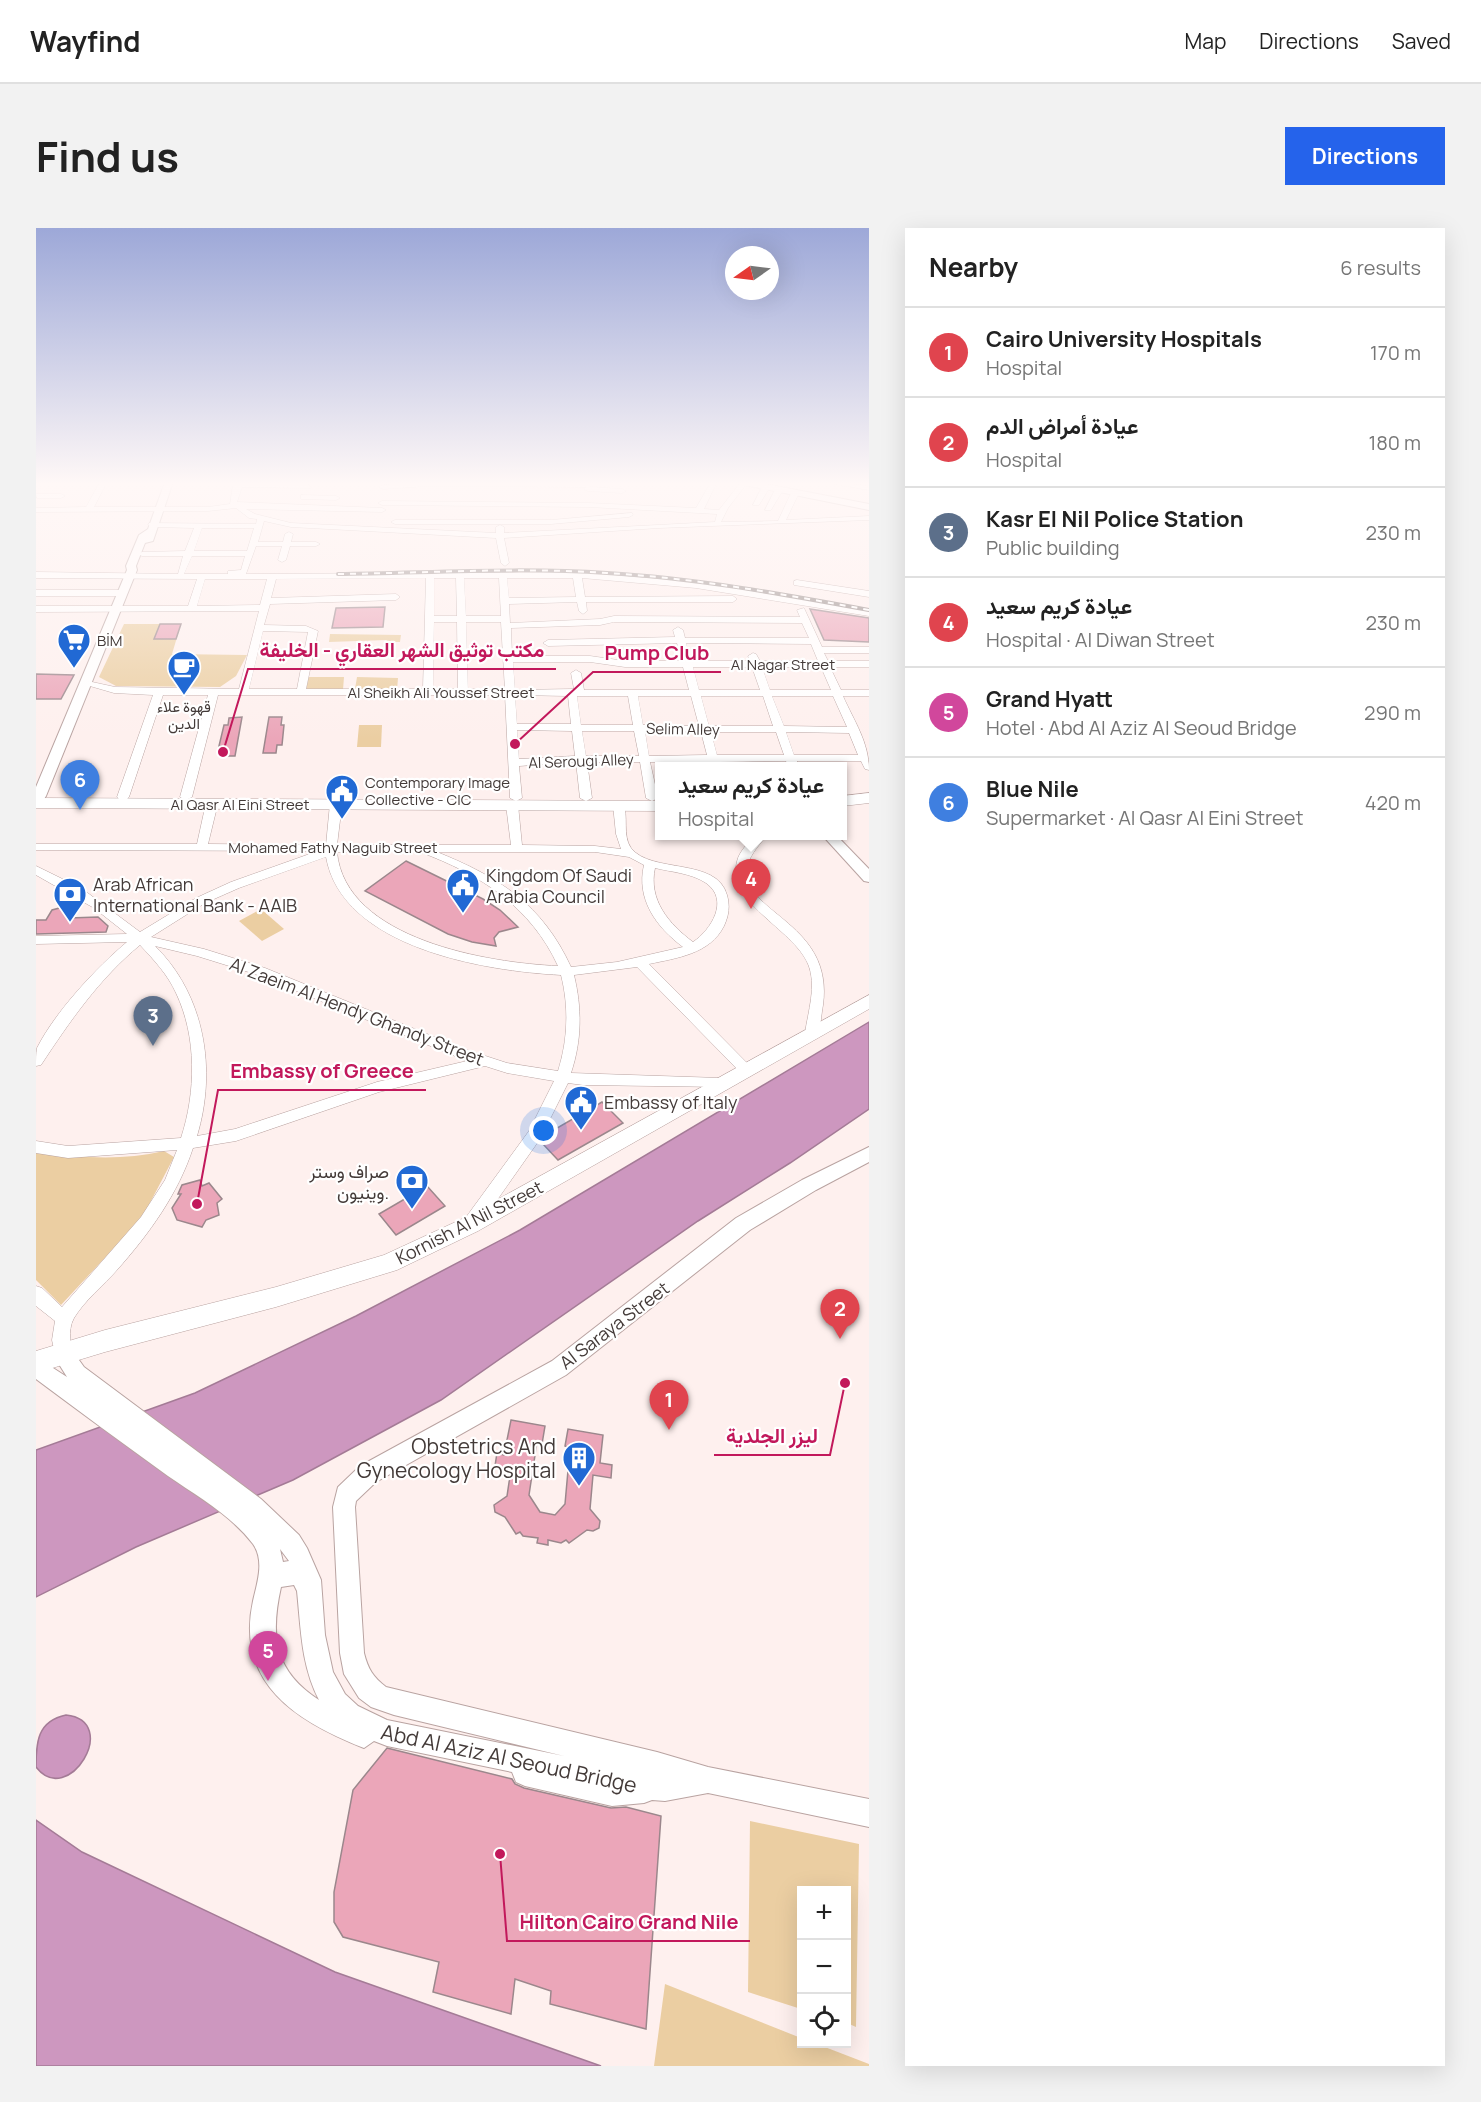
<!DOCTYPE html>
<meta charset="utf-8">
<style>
body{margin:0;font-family:Manrope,Vazirmatn,sans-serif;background:#f2f2f2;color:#222}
.controls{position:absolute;right:18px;bottom:18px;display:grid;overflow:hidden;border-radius:0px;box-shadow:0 6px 24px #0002}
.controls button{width:54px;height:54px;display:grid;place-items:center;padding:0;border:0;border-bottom:2px solid #e0e0e0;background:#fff;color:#222;font:30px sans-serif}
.compass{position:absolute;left:689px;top:18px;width:54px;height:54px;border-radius:50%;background:#fff;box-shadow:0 6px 24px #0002;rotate:256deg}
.you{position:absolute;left:508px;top:903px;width:21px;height:21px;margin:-15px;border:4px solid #fff;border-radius:50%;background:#1a73e8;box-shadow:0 0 0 9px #1a73e833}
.badge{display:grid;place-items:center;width:39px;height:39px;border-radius:50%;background:#2563eb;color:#fff;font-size:20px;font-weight:700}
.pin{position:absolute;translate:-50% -50px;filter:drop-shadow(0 2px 3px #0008)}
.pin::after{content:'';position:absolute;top:32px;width:21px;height:18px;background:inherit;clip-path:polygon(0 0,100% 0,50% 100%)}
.popup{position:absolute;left:619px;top:534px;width:192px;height:78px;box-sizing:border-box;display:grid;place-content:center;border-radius:0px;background:#fff;filter:drop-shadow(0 2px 4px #0005);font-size:20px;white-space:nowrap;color:#767676}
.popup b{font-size:22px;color:#222}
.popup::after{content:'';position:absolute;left:50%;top:100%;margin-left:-12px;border:12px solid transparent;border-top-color:#fff}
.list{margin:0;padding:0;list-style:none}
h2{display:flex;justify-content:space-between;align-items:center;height:78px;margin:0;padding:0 24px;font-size:26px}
h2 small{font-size:20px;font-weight:400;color:#767676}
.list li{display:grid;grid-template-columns:39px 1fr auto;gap:18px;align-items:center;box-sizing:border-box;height:90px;padding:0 24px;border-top:2px solid #e0e0e0}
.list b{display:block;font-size:22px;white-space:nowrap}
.list p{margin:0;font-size:20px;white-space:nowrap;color:#767676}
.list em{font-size:20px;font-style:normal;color:#767676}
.icon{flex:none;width:33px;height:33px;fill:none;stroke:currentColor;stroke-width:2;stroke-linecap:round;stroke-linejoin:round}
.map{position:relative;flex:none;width:833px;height:1838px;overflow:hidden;border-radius:0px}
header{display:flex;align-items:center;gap:36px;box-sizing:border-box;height:84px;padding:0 30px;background:#fff;border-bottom:2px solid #e0e0e0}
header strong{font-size:28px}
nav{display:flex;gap:33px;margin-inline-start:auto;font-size:21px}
.intro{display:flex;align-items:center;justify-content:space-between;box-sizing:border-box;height:144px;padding:0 36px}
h1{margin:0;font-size:42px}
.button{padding:15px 27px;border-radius:0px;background:#2563eb;color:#fff;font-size:21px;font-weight:700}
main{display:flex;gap:36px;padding:0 36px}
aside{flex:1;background:#fff;border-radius:0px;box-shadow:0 6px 24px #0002}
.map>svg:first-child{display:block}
.green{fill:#ebcea2}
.water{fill:#cd97bf;stroke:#a47b96;stroke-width:1.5}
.building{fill:#eba6b9;stroke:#9b878c;stroke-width:1.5}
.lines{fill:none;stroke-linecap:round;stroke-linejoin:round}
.minor-casing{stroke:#b9a3a1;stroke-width:1}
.major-casing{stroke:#b9a3a1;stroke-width:2}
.highway-casing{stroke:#b9a3a1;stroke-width:1}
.minor{fill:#fff;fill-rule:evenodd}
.major{fill:#fff;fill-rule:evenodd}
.highway{fill:#fff;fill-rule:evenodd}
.rail-casing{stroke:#928785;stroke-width:4}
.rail{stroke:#fff;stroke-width:2;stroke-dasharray:6;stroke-linecap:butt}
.labels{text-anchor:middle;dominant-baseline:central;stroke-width:4.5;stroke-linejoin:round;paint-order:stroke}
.far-poi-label{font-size:15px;fill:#433a38;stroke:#fff;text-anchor:start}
.far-street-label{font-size:15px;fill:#433a38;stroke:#fff}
.poi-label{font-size:18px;fill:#433a38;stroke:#fff;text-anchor:start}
.street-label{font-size:18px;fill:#433a38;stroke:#fff}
.near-poi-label{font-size:21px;fill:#433a38;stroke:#fff;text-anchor:end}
.near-street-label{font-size:21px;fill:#433a38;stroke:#fff}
.leader{fill:none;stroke:#c2185b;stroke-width:2}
.callout-dot{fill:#c2185b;stroke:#fff;stroke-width:2}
.callout-label{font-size:20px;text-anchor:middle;font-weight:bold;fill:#c2185b;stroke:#fff;stroke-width:4.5;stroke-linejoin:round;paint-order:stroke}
</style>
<header>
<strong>Wayfind</strong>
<nav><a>Map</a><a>Directions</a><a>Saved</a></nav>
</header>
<div class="intro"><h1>Find us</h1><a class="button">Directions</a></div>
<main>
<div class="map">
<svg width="833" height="1838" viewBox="0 0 833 1838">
<rect width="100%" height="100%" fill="#fef0ee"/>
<!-- green -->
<g class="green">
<path d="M88,396H145L136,426L211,427L200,448L184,459L80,458L63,449Z"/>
<path d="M294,406L365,407L364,414H350L351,412L293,414Z"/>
<path d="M271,449H308L307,462H268Z"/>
<path d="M321,449L362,450L361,462L319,461Z"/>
<path d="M323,497H346L345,519H321Z"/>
<path d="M225,681L248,701L226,713L203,693Z"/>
<path d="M0,923C43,930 85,933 128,923L138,929L106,990L25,1077L0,1052Z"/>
<path d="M714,1593L823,1616L820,1799L811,1795L810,1662H766L765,1781L712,1764Z"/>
<path d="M629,1756L765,1810L766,1816H781L833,1836V1838H618Z"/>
</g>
<!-- water -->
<g class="water">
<path d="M833,794V881L754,935L662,993L405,1172L257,1252L100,1319L0,1369V1222L159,1165L320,1088L484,1002Z"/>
<path d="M30,1487C86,1493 32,1581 0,1539C0,1515 1,1493 30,1487Z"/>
<path d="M0,1592L46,1624L299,1744L565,1838H0Z"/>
</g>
<!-- building -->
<g class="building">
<path d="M349,379L347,399L296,400L300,380Z"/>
<path d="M774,381L833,390V414L788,412Z"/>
<path d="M124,396H145L140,411H118Z"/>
<path d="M0,446L38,447L25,471H0Z"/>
<path d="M206,489L199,528H189V526H185L187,518H183L188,497H192L193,490Z"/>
<path d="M233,489H246L245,497H248L246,517H241L240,525H227Z"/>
<path d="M370,633L447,671L464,682L482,699L463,704L458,710L460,718L436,714L412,706L329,663Z"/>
<path d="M31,678L33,690L62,689L72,698L70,704L0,706V692H10L16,682Z"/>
<path d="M566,874L587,895L522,932L505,914L509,907Z"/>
<path d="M164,952L166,958L173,955L186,971L181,975L183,987L170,992L166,999L141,992L136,980L145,966H142L146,957Z"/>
<path d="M391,958L409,978L360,1007L343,986Z"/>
<path d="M475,1192L509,1198L506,1216L501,1214L493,1267L504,1284L519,1287L529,1276L534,1220L529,1218L532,1201L567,1207L564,1235L576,1237L575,1250L557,1247L554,1281L564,1293L563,1300L557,1303L551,1302L533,1315L530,1312L525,1315L512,1312V1317L501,1315L502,1310L487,1308L484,1304L480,1306L469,1289L459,1284L458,1277L471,1268L475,1241L459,1238L461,1225L468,1227Z"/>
<path d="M351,1520L476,1551L479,1556L488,1560L575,1580L590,1579L625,1588L610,1801L514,1776L515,1763L479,1751L475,1786L397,1764L403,1734L307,1709L298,1694V1664L317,1562Z"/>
</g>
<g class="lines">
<!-- minor casing -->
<g class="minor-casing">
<g id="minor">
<path d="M64,254H71L58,279H172L194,276L197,257L201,254L272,256L275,260L206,259L201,274L346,280L350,282L346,284L210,281L219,286L255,295L460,305V299L464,297L468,299V305L679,294L681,286L553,279L346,277L342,275L346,273L553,275L660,280L675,254H681L668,281L683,282L705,254H712L692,280L685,294L742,293L755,265L759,263L763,265L750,292L833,288V292L623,300L468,310L473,335L469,338L465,335L460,310L255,299L228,293L222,314H247L249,306L253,304L257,306L255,314H280L284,316L280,318H254L250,332L246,334L242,332L246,318H220L210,346L541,344L660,354L833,382V388L660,360L546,350L549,369L697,368L701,371L697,374H550L551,383L547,386L543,383L541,374L473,376L474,395L564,391L578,388L764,389L761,382L768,380L786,419H833V425H788L792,433H833V439H794L805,462H833V468H807C818,493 833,514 833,542L829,541L825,533H761L762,538H752L750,533L683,534L684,538H674L673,534H614L622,570L616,573L610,570L604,534H551L556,570L550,573L544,570L540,534L483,538L486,570L480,573L474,570L469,467H182L156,569L150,572L144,569L172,467H127L93,569L91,571H83L81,569L117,467L78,465L47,456V452L79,459L203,461L223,383L0,384V378H152L161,351L0,350V344L142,346L147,328H106L102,326L106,324L149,323L158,300L116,299L112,297L113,295L220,296L221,291L213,290L200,280L172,283L0,284V280L50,279ZM166,300H218L211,323H158ZM156,328H209L205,342L192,343V346H148ZM390,350L387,461H270L282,403L270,398L228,397L234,376L360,372L364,369L360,366L235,370L240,351ZM398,350H420L421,388H398ZM428,350H463L465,388H430ZM471,350H537L540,369L473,370ZM169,351H231L224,377L161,378ZM398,394H421L422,461H397ZM430,394H465L469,462L432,461ZM578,394L766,395L773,410H649L647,402L642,399L637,402L639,409L512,412L507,415L512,418L641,415L646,433H589L554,428H476L475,400L564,397ZM227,403L272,404L261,461H213ZM650,415L775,416L782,433H724L720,426L717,425L712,428L714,433H655ZM477,434H554L589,439H647L653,462H548L545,445L540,442L535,445L538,461L479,462ZM657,439H716L724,462H663ZM726,439H785L795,462H734ZM479,467L532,468L535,496H481ZM541,468H592L597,497H545ZM602,468H655L663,498L607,497ZM665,468H727L737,498H673ZM736,468H797L811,499L748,498ZM481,502L536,503L539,528L483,531ZM546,503H598L603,528H550ZM609,503L665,504L671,527L613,528ZM675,504H740L748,527H681ZM750,504L813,505L822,527H758Z"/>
<path d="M392,254L552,255L556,257L554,259L586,261L590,263L586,265L552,263L548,261L550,259L392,258L347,261L343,259L347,257Z"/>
<path d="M794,254L833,258V262L798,256Z"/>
<path d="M727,257L734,259L723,277H717Z"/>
<path d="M740,260L747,262L735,282H729Z"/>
<path d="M0,266H25L29,268L25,270H1Z"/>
<path d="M268,267L300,268L304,270L300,272L265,271V267Z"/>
<path d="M596,285L597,287L593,289L515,296H359L355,294L359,292H515Z"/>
<path d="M761,352L833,363V369L758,357V353Z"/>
<path d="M0,362H87L91,365L87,368H0Z"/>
<path d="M176,572L182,575L172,616L290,617L294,576L300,573L306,576L301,617H475L470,577L476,574L482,577L486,617L559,618L585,621L580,606L577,577L579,575H587C593,588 586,607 595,620C615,646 681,629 691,667C694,678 693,687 688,698C674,726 641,730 613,736L717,841L715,845H705L601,739L538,747C546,780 546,812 535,845L684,850L691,855L689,859L547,857L532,855L504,911L440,1002L434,1004L428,1002L426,997L428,992L493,903L518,853L471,845L449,838L343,864L200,913L157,920C142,966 113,1006 81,1042C67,1058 49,1072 38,1090C30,1104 38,1118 32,1131L26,1133L20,1131L16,1112L19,1093L0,1078V1058L6,1060L26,1079L105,989L129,952L141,922L32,930L0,925V913L32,918L145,910C160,864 161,809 140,765C132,747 118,732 104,717C63,751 34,793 5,837L0,838C0,832 0,825 1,820C19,784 61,739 91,714L0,716V708L91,706L58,680L0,647V638L45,660L104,704L160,670L195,654L282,623L0,622V616H161L170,575ZM301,624C318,624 373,620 384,624C444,646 495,679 522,738C454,735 309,712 301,624ZM401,624H559L593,629L608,637C600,671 620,699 647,719L581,734L535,739C506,676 463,649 401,624ZM290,629C306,720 449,743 525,747C533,779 532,811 522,843L471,835L428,821L229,740L168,721L115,709L169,675L203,660ZM619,640C635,644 655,645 670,655C694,672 675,702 657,714C633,696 612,672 619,640ZM119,718L161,728L219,746L431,833L341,854L199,901L161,908C181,842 169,767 119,718Z"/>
<path d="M718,608H730C722,619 711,629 711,644C710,686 798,696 787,777C785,787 785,800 781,808L776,810L769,805C772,784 781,757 772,736C757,700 687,674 702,630C705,622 713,614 718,608Z"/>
</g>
</g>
<!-- major casing -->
<g class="major-casing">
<g id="major">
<path d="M129,254H137L117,313L109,315L100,338L101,342L10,568L8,571H0V559L91,342L90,338L103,307L112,301Z"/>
<path d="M704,254H720L833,276V282L708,257Z"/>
<path d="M787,608H801L833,641V654L828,653Z"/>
<path d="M833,919V934L780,962L714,1002L530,1147L340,1254L320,1273L319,1279L328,1425C332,1441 337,1449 350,1459L621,1524L672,1539L833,1571V1599L672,1565L629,1573L616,1572L608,1575L576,1578L489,1558L480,1554L476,1544L351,1518L338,1513L328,1520C262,1494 199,1456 217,1373C221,1355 229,1333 217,1316C195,1287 161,1268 132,1248C88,1216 44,1184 0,1151V1129L31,1149L16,1125L19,1118L26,1116L33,1118L48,1139L225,1271L263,1307L271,1320L285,1352L289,1407L297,1444L309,1466L322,1478L351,1492L528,1528L358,1487L335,1479L323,1470L308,1446L304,1425L297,1279L302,1259L324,1238L516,1133L700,990L766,952ZM244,1321L253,1333L247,1334ZM258,1357L261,1363C265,1401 265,1437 283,1472C238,1443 234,1408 245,1359Z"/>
</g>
</g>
<!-- highway casing -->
<g class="highway-casing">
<g id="highway">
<path d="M833,565V575L807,578V568Z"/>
<path d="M0,570L624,573V583L0,580Z"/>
<path d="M833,767V781L442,1003L361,1042L240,1079L69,1124L0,1145V1123L69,1102L240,1059L348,1027L426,991Z"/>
</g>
</g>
<!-- minor -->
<use href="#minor" class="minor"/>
<!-- major -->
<use href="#major" class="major"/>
<!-- highway -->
<use href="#highway" class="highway"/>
<!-- rail casing -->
<g class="rail-casing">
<path id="rail" d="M302,346C392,345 482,339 571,345C659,350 746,366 833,382"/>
</g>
<!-- rail -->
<use href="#rail" class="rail"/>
</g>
<!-- sky -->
<linearGradient id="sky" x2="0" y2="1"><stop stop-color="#9da8d8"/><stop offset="0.5" stop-color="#fff8f7"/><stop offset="1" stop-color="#fff8f7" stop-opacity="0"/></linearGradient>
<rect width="833" height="511" fill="url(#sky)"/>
<!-- icons -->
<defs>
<g id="supermarket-pin" transform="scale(1.725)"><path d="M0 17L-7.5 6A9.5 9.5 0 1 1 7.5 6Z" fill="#2169d4" stroke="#fff"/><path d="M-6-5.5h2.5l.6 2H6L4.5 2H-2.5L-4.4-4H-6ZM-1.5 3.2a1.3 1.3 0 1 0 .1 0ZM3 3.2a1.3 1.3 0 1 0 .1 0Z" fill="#fff"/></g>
<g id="cafe-pin" transform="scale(1.725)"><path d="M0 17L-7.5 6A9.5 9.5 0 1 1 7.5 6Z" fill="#2169d4" stroke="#fff"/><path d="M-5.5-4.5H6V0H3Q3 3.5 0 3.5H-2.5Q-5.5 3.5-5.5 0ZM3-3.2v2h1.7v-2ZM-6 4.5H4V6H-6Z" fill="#fff"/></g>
<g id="civic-pin" transform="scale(1.725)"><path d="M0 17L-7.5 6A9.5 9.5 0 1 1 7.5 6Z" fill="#2169d4" stroke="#fff"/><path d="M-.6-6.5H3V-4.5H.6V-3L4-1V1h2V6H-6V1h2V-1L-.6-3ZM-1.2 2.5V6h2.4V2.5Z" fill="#fff"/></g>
<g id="bank-pin" transform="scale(1.725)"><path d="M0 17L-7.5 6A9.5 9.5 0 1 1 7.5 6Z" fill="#2169d4" stroke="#fff"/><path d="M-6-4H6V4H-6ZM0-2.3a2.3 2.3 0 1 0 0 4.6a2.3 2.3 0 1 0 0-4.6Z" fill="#fff"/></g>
<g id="building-pin" transform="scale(1.725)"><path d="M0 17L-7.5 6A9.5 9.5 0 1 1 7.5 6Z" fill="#2169d4" stroke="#fff"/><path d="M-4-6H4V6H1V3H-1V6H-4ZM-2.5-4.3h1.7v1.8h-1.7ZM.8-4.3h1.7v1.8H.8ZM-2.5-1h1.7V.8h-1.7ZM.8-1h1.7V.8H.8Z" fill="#fff"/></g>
</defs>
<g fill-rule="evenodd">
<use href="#supermarket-pin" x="38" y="412"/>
<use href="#cafe-pin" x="148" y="439"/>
<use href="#civic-pin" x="306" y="563"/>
<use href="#civic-pin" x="427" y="657"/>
<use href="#bank-pin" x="34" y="666"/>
<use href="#civic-pin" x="545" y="874"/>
<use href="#bank-pin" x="376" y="953"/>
<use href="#building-pin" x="543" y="1230"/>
</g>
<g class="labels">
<!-- far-poi labels -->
<g class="far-poi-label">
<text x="61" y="412">BİM</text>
<text x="148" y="478" text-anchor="middle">قهوة علاء<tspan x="148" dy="17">الدين</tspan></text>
<text x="329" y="554">Contemporary Image<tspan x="329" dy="17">Collective - CIC</tspan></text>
</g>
<!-- far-street labels -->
<g class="far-street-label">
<text x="747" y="436">Al Nagar Street</text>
<text x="405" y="464">Al Sheikh Ali Youssef Street</text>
<text transform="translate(647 501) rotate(1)">Selim Alley</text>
<text transform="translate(545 533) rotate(-2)">Al Serougi Alley</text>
<text x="204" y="576">Al Qasr Al Eini Street</text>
<text x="297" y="619">Mohamed Fathy Naguib Street</text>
</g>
<!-- poi labels -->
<g class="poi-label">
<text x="450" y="647">Kingdom Of Saudi<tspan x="450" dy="21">Arabia Council</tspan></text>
<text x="57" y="656">Arab African<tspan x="57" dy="21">International Bank - AAIB</tspan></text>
<text x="568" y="874">Embassy of Italy</text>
<text x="353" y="943" text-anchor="end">صراف وستر<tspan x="353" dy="21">وينيون.</tspan></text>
</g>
<!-- street labels -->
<g class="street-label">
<text transform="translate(321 783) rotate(21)">Al Zaeim Al Hendy Ghandy Street</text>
<text transform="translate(433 994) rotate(-27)">Kornish Al Nil Street</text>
<text transform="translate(578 1097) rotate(-37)">Al Saraya Street</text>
</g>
<!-- near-poi labels -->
<g class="near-poi-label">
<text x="520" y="1218">Obstetrics And<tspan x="520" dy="24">Gynecology Hospital</tspan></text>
</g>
<!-- near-street labels -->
<g class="near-street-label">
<text transform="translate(473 1530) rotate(12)">Abd Al Aziz Al Seoud Bridge</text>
</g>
</g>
<!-- callouts -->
<path class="leader" d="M187 524L212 441H520M479 516L557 444H685M161 976L182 862H390M809 1155L794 1227H678M464 1626L471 1713H714"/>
<g class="callout-dot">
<circle cx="187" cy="524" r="6"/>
<circle cx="479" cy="516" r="6"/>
<circle cx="161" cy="976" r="6"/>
<circle cx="809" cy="1155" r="6"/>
<circle cx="464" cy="1626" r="6"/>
</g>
<g class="callout-label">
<text x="366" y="429">مكتب توثيق الشهر العقاري - الخليفة</text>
<text x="621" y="432">Pump Club</text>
<text x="286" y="850">Embassy of Greece</text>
<text x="736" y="1215">ليزر الجلدية</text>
<text x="593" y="1701">Hilton Cairo Grand Nile</text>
</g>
</svg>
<div class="controls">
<button>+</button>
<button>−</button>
<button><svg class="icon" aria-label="locate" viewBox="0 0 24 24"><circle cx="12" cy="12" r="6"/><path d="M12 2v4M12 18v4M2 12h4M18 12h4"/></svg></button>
</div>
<svg class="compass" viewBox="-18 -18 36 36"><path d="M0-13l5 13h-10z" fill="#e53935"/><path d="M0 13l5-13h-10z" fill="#767676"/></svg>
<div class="you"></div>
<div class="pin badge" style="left:633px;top:1202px;background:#e0444e">1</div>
<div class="pin badge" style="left:804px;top:1111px;background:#e0444e">2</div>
<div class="pin badge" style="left:117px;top:818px;background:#5c6f8a">3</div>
<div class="pin badge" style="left:715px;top:681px;background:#e0444e">4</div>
<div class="popup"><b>عيادة كريم سعيد</b>Hospital</div>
<div class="pin badge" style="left:232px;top:1453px;background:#d1479c">5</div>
<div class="pin badge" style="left:44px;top:582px;background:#3f7fe0">6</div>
</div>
<aside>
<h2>Nearby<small>6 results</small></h2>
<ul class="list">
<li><span class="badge" style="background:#e0444e">1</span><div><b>Cairo University Hospitals</b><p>Hospital</p></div><em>170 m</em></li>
<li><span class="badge" style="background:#e0444e">2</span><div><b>عيادة أمراض الدم</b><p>Hospital</p></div><em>180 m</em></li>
<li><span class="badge" style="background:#5c6f8a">3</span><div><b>Kasr El Nil Police Station</b><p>Public building</p></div><em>230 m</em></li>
<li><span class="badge" style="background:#e0444e">4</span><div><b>عيادة كريم سعيد</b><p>Hospital · Al Diwan Street</p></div><em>230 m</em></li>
<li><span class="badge" style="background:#d1479c">5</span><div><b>Grand Hyatt</b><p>Hotel · Abd Al Aziz Al Seoud Bridge</p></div><em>290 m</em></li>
<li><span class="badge" style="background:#3f7fe0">6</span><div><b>Blue Nile</b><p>Supermarket · Al Qasr Al Eini Street</p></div><em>420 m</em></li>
</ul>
</aside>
</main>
